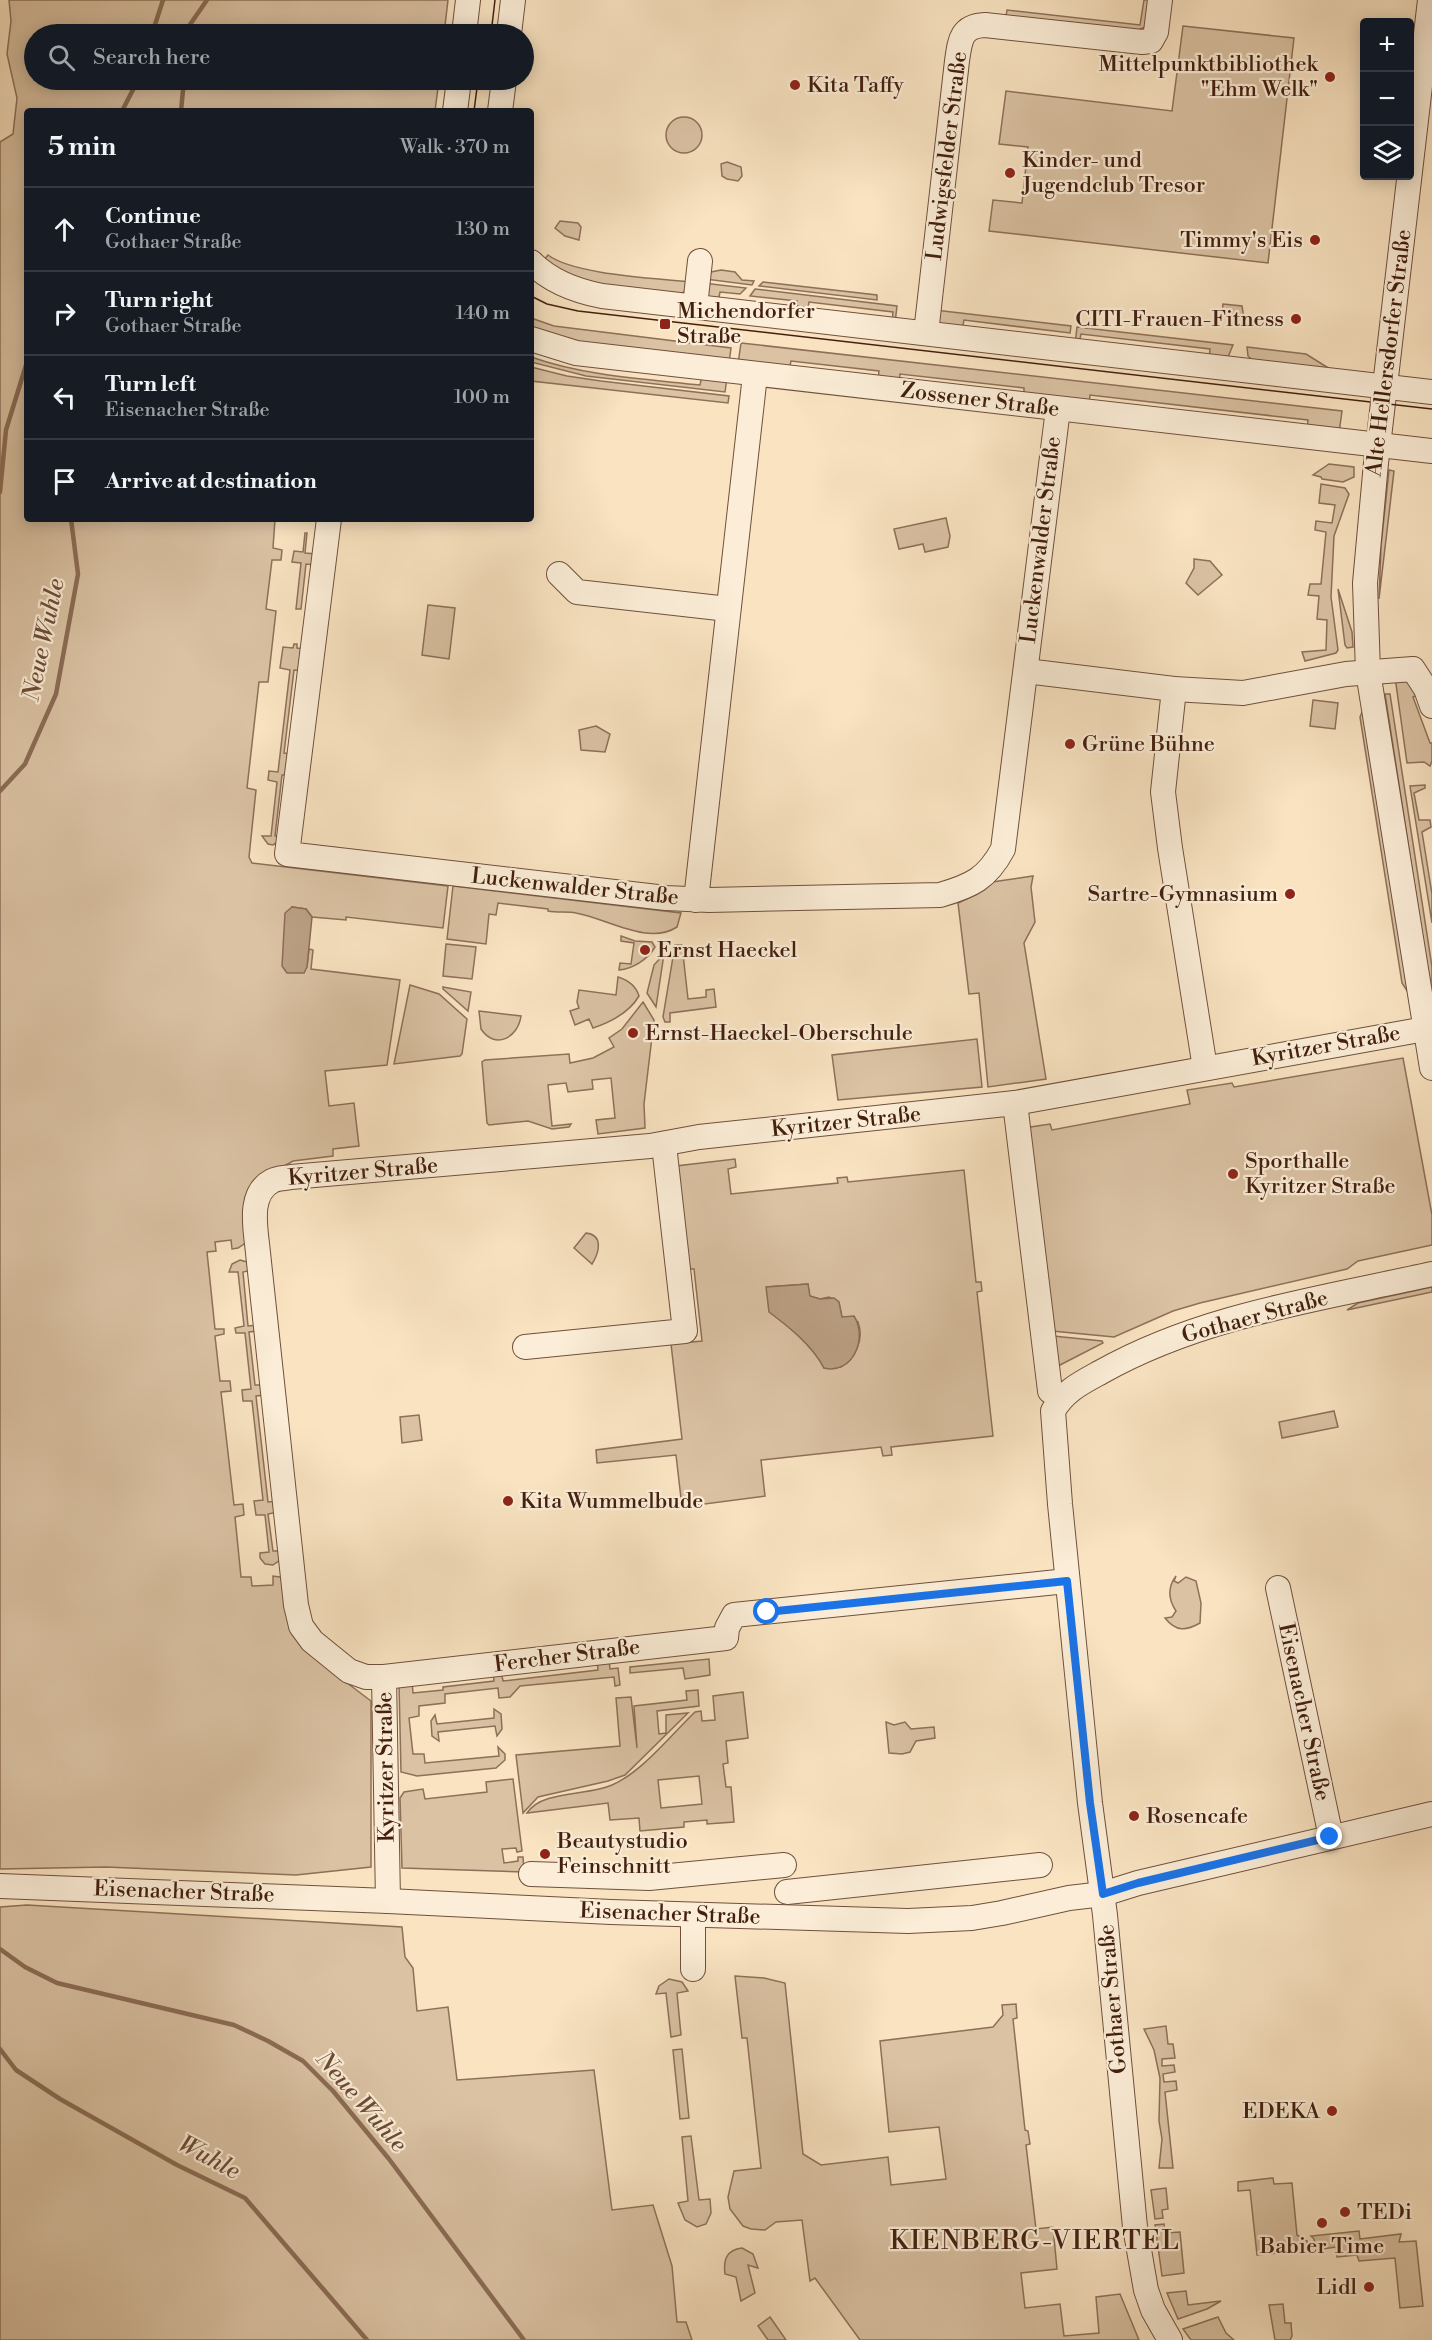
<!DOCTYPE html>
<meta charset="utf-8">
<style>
body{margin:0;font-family:"Libre Bodoni",serif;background:#20242c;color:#f1f3f6}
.controls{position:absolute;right:18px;top:18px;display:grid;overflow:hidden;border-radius:6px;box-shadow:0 3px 15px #0003}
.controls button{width:54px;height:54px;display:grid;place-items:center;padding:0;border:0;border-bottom:2px solid #363941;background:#171b24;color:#f1f3f6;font:30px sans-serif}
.stop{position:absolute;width:18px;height:18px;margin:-14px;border:4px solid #1a73e8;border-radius:50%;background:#fff}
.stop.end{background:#1a73e8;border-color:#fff;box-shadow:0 2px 6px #0008}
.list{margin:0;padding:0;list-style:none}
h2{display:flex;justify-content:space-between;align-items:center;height:78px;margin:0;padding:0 24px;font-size:26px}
h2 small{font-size:20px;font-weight:400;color:#9ea1a6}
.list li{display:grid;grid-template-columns:39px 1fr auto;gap:18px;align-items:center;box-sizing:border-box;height:84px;padding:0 24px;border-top:2px solid #363941}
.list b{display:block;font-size:22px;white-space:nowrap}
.list p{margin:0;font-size:20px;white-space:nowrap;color:#9ea1a6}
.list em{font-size:20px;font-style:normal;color:#9ea1a6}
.icon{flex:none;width:33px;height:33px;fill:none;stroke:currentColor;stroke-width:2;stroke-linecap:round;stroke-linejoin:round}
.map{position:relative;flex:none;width:1432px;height:2340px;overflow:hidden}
.search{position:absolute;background:#171b24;box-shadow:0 3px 15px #0003;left:24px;top:24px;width:510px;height:66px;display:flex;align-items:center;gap:15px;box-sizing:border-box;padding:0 21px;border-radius:33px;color:#9ea1a6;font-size:22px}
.panel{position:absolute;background:#171b24;box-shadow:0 3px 15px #0003;left:24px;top:108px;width:510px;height:414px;border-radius:6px}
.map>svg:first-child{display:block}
.green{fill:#dac2a3;stroke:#8e7059;stroke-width:1.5;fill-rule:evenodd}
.water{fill:#bba084;stroke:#8b6c55;stroke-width:1.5}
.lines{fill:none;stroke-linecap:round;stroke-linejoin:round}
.stream{stroke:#8b6c55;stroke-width:4.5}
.minor-casing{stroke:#70503c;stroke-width:26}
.minor{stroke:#fbedd7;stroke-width:24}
.tram{stroke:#421f0f;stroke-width:1.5}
.route{stroke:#1a73e8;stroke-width:8}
.poi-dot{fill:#8f2418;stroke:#fbedd7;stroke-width:2}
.labels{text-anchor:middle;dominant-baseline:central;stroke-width:4.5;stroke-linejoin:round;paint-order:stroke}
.poi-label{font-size:22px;fill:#421f0f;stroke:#fbedd7;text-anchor:start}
.street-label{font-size:22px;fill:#421f0f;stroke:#fbedd7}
.water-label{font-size:24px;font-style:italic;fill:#6c4c38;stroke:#fbedd7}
.quarter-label{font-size:26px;letter-spacing:1.5px;fill:#421f0f;stroke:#fbedd7}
</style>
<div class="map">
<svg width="1432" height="2340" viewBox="0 0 1432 2340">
<rect width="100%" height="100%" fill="#f9e3c1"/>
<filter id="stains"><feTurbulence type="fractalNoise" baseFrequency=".00333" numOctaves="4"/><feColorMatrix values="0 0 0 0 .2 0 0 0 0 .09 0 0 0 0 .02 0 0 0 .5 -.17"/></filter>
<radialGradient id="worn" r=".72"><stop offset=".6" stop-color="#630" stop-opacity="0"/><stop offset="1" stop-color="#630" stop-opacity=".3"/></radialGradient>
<!-- green -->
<g class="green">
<path d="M9,0H448L444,34H34V80H439L435,111H27V519H275L273,548L282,550L281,560H272L266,609L276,611L268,682H259L247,788L256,790L249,857L252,863L448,886L443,928L346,917V920L312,917L306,909L292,907L307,967L309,949L313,950L311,969L400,980L387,1065L325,1071L329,1106L354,1103L359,1146L333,1149V1156L293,1161L284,1166L247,1242L238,1248L232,1249L231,1240L215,1242L216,1251L207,1252L215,1329H224V1334L215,1336L220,1381H230L231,1391L221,1392L234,1505L243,1504L244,1515L235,1517L241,1577H251L252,1586L273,1585V1576L280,1577L286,1582L330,1670L371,1701V1867L296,1875L106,1867L0,1869V142L13,134L17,98L7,54L11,21Z"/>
<path d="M1144,0H1151L1145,27L1136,31L1006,16L1007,10L1140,25Z"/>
<path d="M1183,26L1294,38L1268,263L989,231L993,200L1022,203L1028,147L999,144L1006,91L1172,111Z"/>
<circle cx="684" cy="135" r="18"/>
<path d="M727,162L741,167L742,176L738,181L727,179L722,176L721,164Z"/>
<path d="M560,221L578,223L581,227L579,240L565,236L555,228Z"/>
<path d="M548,255C575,275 655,278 690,282L684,292L677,296L583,283L544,260Z"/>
<path d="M721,270L735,272L742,280L754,281L752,285L705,279L711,272Z"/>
<path d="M763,282L877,295V300L759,286Z"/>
<path d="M703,283L746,288L740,294L720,292L718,302L706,295Z"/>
<path d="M755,289L897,306L895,323H892L893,312L809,302L807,313L797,311V301L750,296Z"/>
<path d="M1223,304L1242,306L1244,318L1222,315Z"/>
<path d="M935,310L1071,326L1070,333L964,320L962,330L938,323Z"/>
<path d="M531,318L554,326L731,348L729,363L598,348L531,330Z"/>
<path d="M1077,327L1233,345L1228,357L1209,359L1210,349L1081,334L1079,344H1075Z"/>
<path d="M741,343L1342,411L1339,433L1307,430L1308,420L1090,395L1089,405L1024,397V388L900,374L899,383L878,380L879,371L791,361L789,370L738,364Z"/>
<path d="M1247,347L1306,354L1338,374L1253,361L1248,356Z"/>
<path d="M531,357C585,376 644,379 700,385L702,375L727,378L725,392L586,376L531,362Z"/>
<path d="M531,367L567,376L601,381L729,396L728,403L531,381Z"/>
<path d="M1329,464L1354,467V477L1343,482L1322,479L1321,477L1313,475Z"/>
<path d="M1389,470L1394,471L1379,599L1381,546Z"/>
<path d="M1321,484L1345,488L1349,494L1334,536L1331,597L1338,650L1336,653L1305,661L1302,652L1326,650L1327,620L1317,619L1319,596L1308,595L1310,584H1321L1326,532L1315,530L1316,521L1332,523L1335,505L1319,503Z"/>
<path d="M946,518L950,536L948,547L925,552L923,544L899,549L894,529Z"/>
<path d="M305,533H307L305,553L316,554L315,565L306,564L301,609H296L301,563L292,562L294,551L303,552Z"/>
<path d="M1194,559L1210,561L1222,575L1198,595L1186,583L1194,568Z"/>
<path d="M1338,589L1352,632L1353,647L1347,648L1345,645Z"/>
<path d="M428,605L455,608L449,659L422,655Z"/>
<path d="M294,644H297V648L306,649L303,671L294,670L284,753L294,754L291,775H282L275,836L284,838L273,845L268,844L262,836H271L277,782L268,780L269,771L278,772L290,670L280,668L283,647L293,648Z"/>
<path d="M1395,677H1404L1422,693L1413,697L1430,743H1432V761L1430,766L1424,762L1407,763Z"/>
<path d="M1385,694H1390L1432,967V998Z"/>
<path d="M1313,700L1338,703L1335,729L1310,726Z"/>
<path d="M1364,707L1408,992L1402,983L1360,717Z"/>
<path d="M596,726L610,734L605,752L581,750L579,730Z"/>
<path d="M1425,785V788L1414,793L1419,820H1430L1431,827L1422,832L1432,894V923L1410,786Z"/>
<path d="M1033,876L1031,887L1035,922L1024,943L1046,1079L988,1087L979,993L969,994L958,903L977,894L992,882Z"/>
<path d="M453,886L681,913L677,927C648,946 606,918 576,913C567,911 558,913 548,911V909L498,903L496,915L489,914L486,944L447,939Z"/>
<path d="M621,936L635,941L652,942L655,947C648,959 633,969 619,970L620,963L631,964L634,943L621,941Z"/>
<path d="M446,944L476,947L472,979L443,976Z"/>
<path d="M675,945H682L688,999L706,997V990L714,989L716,1007L670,1013V1022H665L663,1017Z"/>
<path d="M664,954L656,1007L647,993L654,965Z"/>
<path d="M618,977C628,980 636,986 639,996C629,1013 611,1022 593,1028L589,1019L575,1025L570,1011L579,1008L577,1002L579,990L616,995Z"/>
<path d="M410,985L439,994L467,1019L462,1054L460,1056L394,1064Z"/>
<path d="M443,987L471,992L468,1011L443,989Z"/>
<path d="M643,1002L654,1020L644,1104L645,1128L598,1134L596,1120L615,1118L611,1078L592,1080L593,1089L568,1092L566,1083L548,1085L552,1126L571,1124L569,1127L552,1129L528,1121L489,1125L487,1123L482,1062L485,1060L569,1054L570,1063L593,1058L614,1047L609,1038L622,1029Z"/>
<path d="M479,1011L521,1016C518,1038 495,1050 481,1029Z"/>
<path d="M977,1039L982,1087L838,1100L832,1055Z"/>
<path d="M1403,1058L1432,1215V1245L1358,1261L1347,1269L1200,1303L1173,1311L1114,1337L1052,1331L1024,1128L1050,1124L1052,1130L1190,1104L1187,1090L1232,1083L1234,1087Z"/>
<path d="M735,1159L736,1167L728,1169L731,1194L838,1183L837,1178L847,1177L848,1182L964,1170L976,1282H981L982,1291L977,1292L993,1436L891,1447L892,1455L883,1456L881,1447L761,1460L765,1496L682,1507L676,1455L597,1463L596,1450L682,1439L671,1344L702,1341L694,1269H688L676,1166ZM808,1284L809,1296L820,1299L829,1297L839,1303L842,1318L858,1322C865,1342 855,1354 841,1367L824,1368C812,1345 789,1327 770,1312L767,1287Z"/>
<path d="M586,1233C604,1235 599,1253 592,1264L574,1248Z"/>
<path d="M240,1260L247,1262L252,1270L243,1272L248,1326L258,1325L259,1331L249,1332L255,1385H264L265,1395L256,1396L268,1502L277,1501L278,1512L268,1514L273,1551H283L280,1560L273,1565L265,1564L260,1558V1553L269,1552L265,1515H256L254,1501L263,1500L252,1401H243L242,1390L251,1389L245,1333H236L235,1328L244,1326L238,1272H229L232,1264Z"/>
<path d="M1432,1287V1292L1347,1310L1358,1303Z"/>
<path d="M1053,1336L1102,1341L1103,1343L1060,1365L1055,1360Z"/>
<path d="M1334,1411L1338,1427L1282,1438L1279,1422Z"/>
<path d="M419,1415L422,1440L402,1443L400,1417Z"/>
<path d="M1176,1576L1174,1581L1178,1583L1186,1577L1196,1581L1201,1603L1200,1623C1186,1631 1176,1632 1165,1618L1172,1617L1176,1611C1168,1599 1167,1588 1176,1576Z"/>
<path d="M609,1659L610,1669L618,1668L620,1685L615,1686L614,1677L520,1686L510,1697L499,1698L498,1688L445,1694V1703L419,1706V1716L409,1718L413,1754H424L425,1763L499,1756L498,1747L505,1754V1760L496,1768L417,1776L401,1772L399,1684L412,1681L413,1693L443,1690V1687L494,1681L493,1672L501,1671L503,1681L598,1670L597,1660Z"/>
<path d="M709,1659L710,1675L685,1679L683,1668L630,1673V1667Z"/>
<path d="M698,1690L699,1706L657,1711L659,1734L666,1733V1715L688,1713L625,1775L608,1781L538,1797L523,1813L516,1755L620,1746L616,1698L631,1697L637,1748L634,1706L687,1700L686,1691Z"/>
<path d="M743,1692L748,1738L726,1741L728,1763L723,1764L726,1787H731L734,1822L707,1824V1820L684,1822V1827L640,1831L639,1818L610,1820L608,1803L527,1813C542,1790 588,1796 612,1785C642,1772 671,1735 695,1712L701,1711L702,1721L715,1720L713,1696ZM699,1776L702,1804L661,1808L658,1780Z"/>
<path d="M494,1709L501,1714L502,1729L497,1736L495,1726L438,1732L439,1741L432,1736L431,1721L435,1715L437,1724L494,1718Z"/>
<path d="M886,1722L894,1725L905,1722L911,1729L934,1727L935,1738L916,1741L910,1752L902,1754L889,1753Z"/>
<path d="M513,1779L522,1851L517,1852L516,1848L502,1849L504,1863L518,1861V1857H523L524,1872L402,1868L400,1798L404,1792L423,1789L425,1799L487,1792L486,1782Z"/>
<path d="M27,1905L402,1927L405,1957L413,1968L417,2011L448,2007L457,2080L594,2070L612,2210L653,2205L672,2266L677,2322H686L692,2340H0V1907Z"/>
<path d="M735,1976L764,1978L785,1983L803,2154L821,2165L888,2157L891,2185L946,2179L939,2127L889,2132L880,2041L993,2027L1003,2015L1002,2005L1016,2004L1017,2018L1013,2019L1025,2130L1028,2131L1030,2144L1026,2145L1036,2229L1053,2227L1057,2269L1021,2273L1025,2308L1060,2304L1064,2336L1099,2333L1096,2297L1120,2294L1139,2340H860L815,2278L810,2281L802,2220L776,2222L765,2230L751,2229L743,2226L730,2209L728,2197L734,2171L761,2168L747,2038H742Z"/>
<path d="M669,1979L682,1982L688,1991L677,1993L681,2035L671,2037L666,1993L656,1994L659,1986Z"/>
<path d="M1166,2026L1168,2044H1173L1175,2058L1162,2059V2066L1174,2065L1175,2072L1163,2074L1164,2082L1176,2081L1177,2090L1165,2092L1173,2168H1159L1162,2139L1159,2121L1160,2078L1154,2050L1144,2029Z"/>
<path d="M682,2049L689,2118L680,2119L673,2050Z"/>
<path d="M691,2136L699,2200L710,2199L711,2213L706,2224L697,2227L685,2220L678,2203L688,2201L682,2137Z"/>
<path d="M1273,2178L1274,2184L1292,2183L1297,2235L1307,2241L1309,2250L1257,2255L1250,2190L1238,2191V2182Z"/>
<path d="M1166,2188L1168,2209L1162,2210L1163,2218L1155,2219L1151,2190Z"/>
<path d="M1164,2224L1165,2233L1180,2232L1184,2273L1162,2276L1155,2225Z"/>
<path d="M1359,2231L1360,2239L1401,2234L1399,2242L1416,2241L1423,2306L1400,2308L1395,2258L1359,2261L1357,2255L1337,2257L1336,2247L1316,2250L1314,2239L1311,2236Z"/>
<path d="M742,2248L753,2254L758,2268L748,2265L755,2293L741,2301L736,2277L725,2274C723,2259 727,2250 742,2248Z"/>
<path d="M1186,2291L1188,2305L1221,2301L1207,2309L1178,2319L1167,2293Z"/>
<path d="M1283,2304L1285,2323H1291L1292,2336L1290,2340H1275L1269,2305Z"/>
<path d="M770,2317L786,2340H768L758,2326Z"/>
<path d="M1218,2317L1226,2333L1234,2340H1191L1183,2329Z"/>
</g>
<!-- water -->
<g class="water">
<path d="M292,907L306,909L312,917L307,967L304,973H287L282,966L285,913Z"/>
<path d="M808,1284L810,1296L820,1299L834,1298L839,1302L842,1317L854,1316C868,1338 853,1375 824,1368C812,1345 789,1327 769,1312L766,1287Z"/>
</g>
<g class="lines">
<!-- stream -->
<g class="stream">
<path d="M152,34L163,0"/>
<path d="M188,34L189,26L207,0"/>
<path d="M122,111L138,80"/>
<path d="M181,111L184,80"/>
<path d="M0,492L6,430L27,362"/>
<path d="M0,791L25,764L56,694L78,574L71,519"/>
<path d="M0,1949L25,1967L57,1983L234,2025L268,2041L303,2061L333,2091L389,2159L524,2340"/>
<path d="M0,2049L16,2070L60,2099L177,2165L245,2198L367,2340"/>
</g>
<!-- minor casing -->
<g class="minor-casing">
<g id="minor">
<path d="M1430,0L1376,463L1365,583L1368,672L1432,1068"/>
<path d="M464,34L468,0"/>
<path d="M509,34L513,0"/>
<path d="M455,111L459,80"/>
<path d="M500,111L504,80"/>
<path d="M531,262C550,281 576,291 602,296L1432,392"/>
<path d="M695,306L700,261"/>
<path d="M926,333L957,61C960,40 961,26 985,25L1142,42L1151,41L1156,32L1160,0"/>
<path d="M531,339L576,353L1432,451"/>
<path d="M329,519L287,854L666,898L709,900L940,895C971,886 987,879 1003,849L1058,409"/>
<path d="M559,574L577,592L728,609"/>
<path d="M1026,671L1174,689L1243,693L1346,674L1413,669L1426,689L1432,706"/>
<path d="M1174,689L1163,792L1170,848L1205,1068"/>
<path d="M696,900L755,375"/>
<path d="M1015,1103L1050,1391L1060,1398"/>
<path d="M525,1347L685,1331L664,1145"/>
<path d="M1067,1581L734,1615L727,1628L726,1638L384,1677H366L349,1671L312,1641L301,1626L296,1605L258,1253C256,1230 247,1194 272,1181C277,1178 286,1178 291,1177L650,1146L699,1137L1015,1103L1425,1029"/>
<path d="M1278,1588L1331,1837"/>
<path d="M384,1677L388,1901"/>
<path d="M531,1874L649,1878L784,1865"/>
<path d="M0,1886L388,1901L611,1912L908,1921L972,1918L1002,1913L1069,1898L1103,1894L1138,1883L1432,1814"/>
<path d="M787,1892L1040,1865"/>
<path d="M693,1915V1969"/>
<path d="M1170,2340L1153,2310L1146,2290L1135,2227L1105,1915L1090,1803L1060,1504L1053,1411C1064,1391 1081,1383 1101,1372C1202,1315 1320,1299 1432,1274"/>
</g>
</g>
<!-- minor -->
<use href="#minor" class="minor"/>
<!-- tram -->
<g class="tram">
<path d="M491,34L495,0"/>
<path d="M474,111L478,80"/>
<path d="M531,296L547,304L578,311L1432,409"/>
</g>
</g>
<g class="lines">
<!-- route -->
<path class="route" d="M767,1612L1067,1581L1090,1803L1103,1894L1138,1883L1330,1837"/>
</g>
<!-- markers -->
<g class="poi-dot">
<circle cx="1330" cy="77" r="6"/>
<circle cx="795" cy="85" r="6"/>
<circle cx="1010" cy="173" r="6"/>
<circle cx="1315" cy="240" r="6"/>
<circle cx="1296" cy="319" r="6"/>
<rect x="659" y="318" width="12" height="12" rx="3"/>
<circle cx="1070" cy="744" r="6"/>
<circle cx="1290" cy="894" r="6"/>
<circle cx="645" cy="950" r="6"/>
<circle cx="633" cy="1033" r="6"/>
<circle cx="1233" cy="1174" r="6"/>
<circle cx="508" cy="1501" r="6"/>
<circle cx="1134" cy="1816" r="6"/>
<circle cx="545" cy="1854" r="6"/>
<circle cx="1332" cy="2111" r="6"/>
<circle cx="1345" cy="2212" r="6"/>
<circle cx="1322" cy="2223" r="6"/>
<circle cx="1369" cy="2287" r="6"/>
</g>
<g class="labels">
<!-- poi labels -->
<g class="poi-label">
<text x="1318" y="64" text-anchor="end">Mittelpunktbibliothek<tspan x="1318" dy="25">"Ehm Welk"</tspan></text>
<text x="807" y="85">Kita Taffy</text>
<text x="1022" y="160">Kinder- und<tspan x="1022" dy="25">Jugendclub Tresor</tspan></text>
<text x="1303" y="240" text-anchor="end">Timmy's Eis</text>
<text x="677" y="311">Michendorfer<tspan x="677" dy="25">Straße</tspan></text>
<text x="1284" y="319" text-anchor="end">CITI-Frauen-Fitness</text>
<text x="1082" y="744">Grüne Bühne</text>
<text x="1278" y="894" text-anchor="end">Sartre-Gymnasium</text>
<text x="657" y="950">Ernst Haeckel</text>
<text x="645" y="1033">Ernst-Haeckel-Oberschule</text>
<text x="1245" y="1161">Sporthalle<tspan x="1245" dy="25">Kyritzer Straße</tspan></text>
<text x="520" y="1501">Kita Wummelbude</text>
<text x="1146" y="1816">Rosencafe</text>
<text x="557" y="1841">Beautystudio<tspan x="557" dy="25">Feinschnitt</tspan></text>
<text x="1320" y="2111" text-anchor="end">EDEKA</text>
<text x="1357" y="2212">TEDi</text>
<text x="1322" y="2246" text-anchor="middle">Babier Time</text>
<text x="1357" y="2287" text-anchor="end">Lidl</text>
</g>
<!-- street labels -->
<g class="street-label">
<text transform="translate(947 156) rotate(-83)">Ludwigsfelder Straße</text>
<text transform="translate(1389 353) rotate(-83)">Alte Hellersdorfer Straße</text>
<text transform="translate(980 400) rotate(7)">Zossener Straße</text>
<text transform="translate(1041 540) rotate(-83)">Luckenwalder Straße</text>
<text transform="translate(575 887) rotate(6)">Luckenwalder Straße</text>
<text transform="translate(1326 1046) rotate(-10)">Kyritzer Straße</text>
<text transform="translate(846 1122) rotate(-6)">Kyritzer Straße</text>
<text transform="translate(363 1172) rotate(-5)">Kyritzer Straße</text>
<text transform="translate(1255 1317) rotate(-15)">Gothaer Straße</text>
<text transform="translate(567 1656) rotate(-7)">Fercher Straße</text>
<text transform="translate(1304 1712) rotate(78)">Eisenacher Straße</text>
<text transform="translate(386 1767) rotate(-91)">Kyritzer Straße</text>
<text transform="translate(184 1892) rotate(2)">Eisenacher Straße</text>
<text transform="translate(670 1914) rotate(2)">Eisenacher Straße</text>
<text transform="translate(1113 1999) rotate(-95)">Gothaer Straße</text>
</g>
<!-- water labels -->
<g class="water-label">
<text transform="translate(44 640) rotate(-78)">Neue Wuhle</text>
<text transform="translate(361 2102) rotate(49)">Neue Wuhle</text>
<text transform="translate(209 2158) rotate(28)">Wuhle</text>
</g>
<!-- quarter labels -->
<g class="quarter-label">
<text x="1035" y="2241">KIENBERG-VIERTEL</text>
</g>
</g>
<rect width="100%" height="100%" filter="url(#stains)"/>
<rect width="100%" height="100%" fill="url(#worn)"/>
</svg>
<div class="controls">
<button>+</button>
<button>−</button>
<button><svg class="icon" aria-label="layers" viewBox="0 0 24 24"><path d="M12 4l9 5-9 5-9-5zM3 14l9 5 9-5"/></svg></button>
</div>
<div class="stop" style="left:767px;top:1612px"></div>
<div class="stop end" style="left:1330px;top:1837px"></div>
<div class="search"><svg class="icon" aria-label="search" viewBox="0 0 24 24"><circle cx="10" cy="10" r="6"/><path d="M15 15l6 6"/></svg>Search here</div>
<section class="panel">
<h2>5 min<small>Walk · 370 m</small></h2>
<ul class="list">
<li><svg class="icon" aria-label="ahead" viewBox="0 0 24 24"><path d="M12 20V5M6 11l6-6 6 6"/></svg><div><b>Continue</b><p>Gothaer Straße</p></div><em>130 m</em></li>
<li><svg class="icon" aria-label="right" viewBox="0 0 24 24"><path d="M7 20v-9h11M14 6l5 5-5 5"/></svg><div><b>Turn right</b><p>Gothaer Straße</p></div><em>140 m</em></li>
<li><svg class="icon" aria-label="left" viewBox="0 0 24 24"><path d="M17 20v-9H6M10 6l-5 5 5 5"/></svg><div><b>Turn left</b><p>Eisenacher Straße</p></div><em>100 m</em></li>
<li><svg class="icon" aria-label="arrive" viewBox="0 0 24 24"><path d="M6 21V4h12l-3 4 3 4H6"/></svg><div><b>Arrive at destination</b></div></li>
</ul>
</section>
</div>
